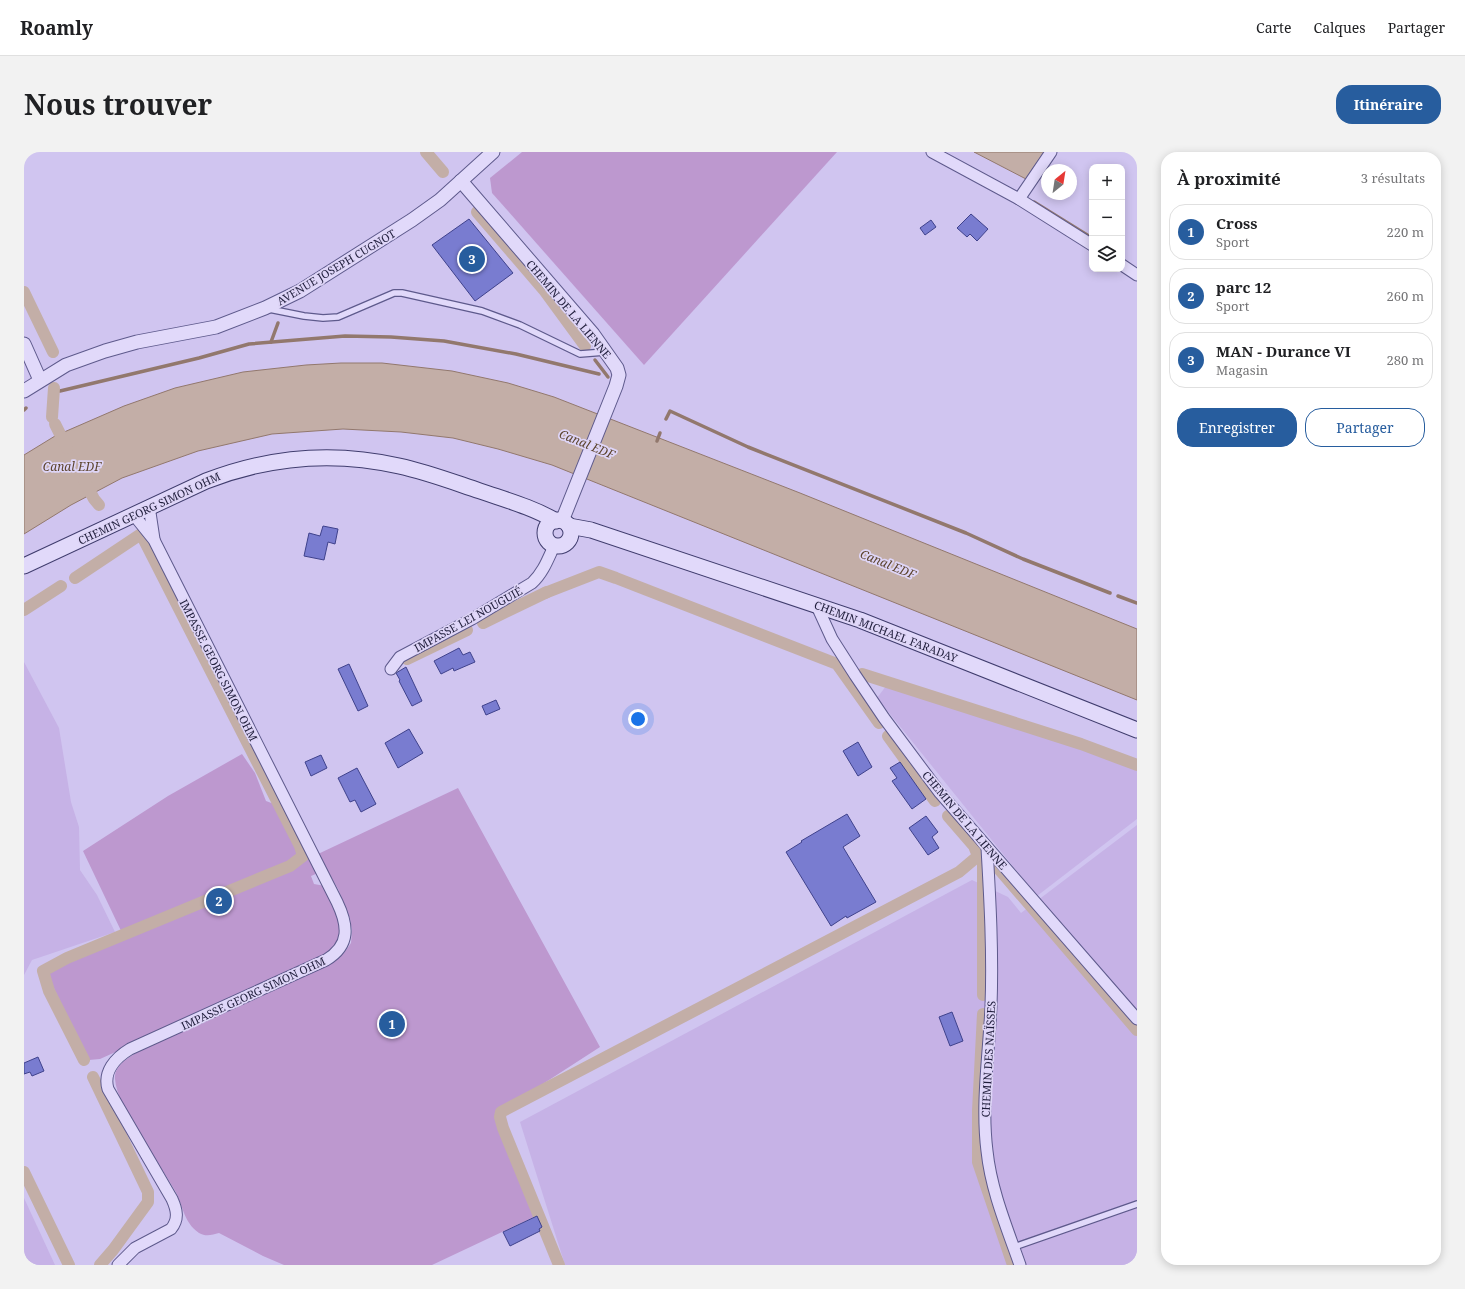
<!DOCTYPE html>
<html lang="fr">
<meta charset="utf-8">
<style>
body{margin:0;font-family:"Noto Serif",serif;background:#f2f2f2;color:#202124}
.controls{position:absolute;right:12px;top:12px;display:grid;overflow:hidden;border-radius:8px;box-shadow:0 2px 10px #0003}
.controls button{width:36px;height:36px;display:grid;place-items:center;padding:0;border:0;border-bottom:1px solid #e0e0e0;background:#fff;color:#202124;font:20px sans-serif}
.compass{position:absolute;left:1017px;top:12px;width:36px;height:36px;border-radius:50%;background:#fff;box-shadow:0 2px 10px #0003;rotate:30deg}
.you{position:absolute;left:614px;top:567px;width:14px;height:14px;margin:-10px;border:3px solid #fff;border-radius:50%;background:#1a73e8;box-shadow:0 0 0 6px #1a73e833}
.badge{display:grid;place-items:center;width:26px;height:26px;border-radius:50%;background:#275d9e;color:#fff;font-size:13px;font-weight:700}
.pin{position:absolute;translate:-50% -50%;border:2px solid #fff;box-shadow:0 1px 4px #0006}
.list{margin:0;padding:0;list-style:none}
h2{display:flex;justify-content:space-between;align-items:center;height:52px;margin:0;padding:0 16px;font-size:17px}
h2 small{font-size:13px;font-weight:400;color:#757577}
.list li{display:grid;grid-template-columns:26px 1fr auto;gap:12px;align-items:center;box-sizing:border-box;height:56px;margin:0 8px 8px;padding:0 8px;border:1px solid #e0e0e0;border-radius:16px}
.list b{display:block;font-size:15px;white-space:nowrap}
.list p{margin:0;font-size:13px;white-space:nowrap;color:#757577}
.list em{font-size:13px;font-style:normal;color:#757577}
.actions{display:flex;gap:8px;padding:12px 16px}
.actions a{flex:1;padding:9px 0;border:1px solid #275d9e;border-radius:16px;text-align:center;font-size:14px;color:#275d9e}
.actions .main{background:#275d9e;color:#fff}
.icon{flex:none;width:22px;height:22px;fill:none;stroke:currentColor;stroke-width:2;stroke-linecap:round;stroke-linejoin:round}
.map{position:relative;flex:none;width:1113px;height:1113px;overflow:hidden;border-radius:16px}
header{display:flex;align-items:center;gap:24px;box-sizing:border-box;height:56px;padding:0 20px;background:#fff;border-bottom:1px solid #e0e0e0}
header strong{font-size:19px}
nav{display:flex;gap:22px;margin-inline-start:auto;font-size:14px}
.intro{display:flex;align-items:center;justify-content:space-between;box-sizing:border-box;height:96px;padding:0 24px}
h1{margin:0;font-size:28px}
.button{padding:10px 18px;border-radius:16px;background:#275d9e;color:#fff;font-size:14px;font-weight:700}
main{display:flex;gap:24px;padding:0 24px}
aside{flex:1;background:#fff;border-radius:16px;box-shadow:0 2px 10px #0003}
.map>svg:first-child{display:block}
.farmland{fill:#c6b2e6}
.green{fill:#bd98cf}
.water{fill:#c3aea7;stroke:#92786d}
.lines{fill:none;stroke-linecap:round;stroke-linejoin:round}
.stream{stroke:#92786d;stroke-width:3.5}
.canal{stroke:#c3aea7;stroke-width:12}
.building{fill:#797cd0;stroke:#3f428c}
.service-casing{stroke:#5e5a8c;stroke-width:8}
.minor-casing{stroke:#5e5a8c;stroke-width:13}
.tertiary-casing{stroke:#5e5a8c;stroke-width:15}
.secondary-casing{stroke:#403d6e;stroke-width:17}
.service{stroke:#e1d9fa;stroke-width:5.5}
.minor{stroke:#e1d9fa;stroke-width:11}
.tertiary{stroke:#e1d9fa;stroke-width:13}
.secondary{stroke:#e1d9fa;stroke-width:15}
.labels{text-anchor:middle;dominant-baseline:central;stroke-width:3.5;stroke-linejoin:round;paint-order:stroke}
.street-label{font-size:11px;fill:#201e3c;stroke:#ded5f7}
.water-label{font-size:12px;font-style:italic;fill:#5c442d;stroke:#ded5f7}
</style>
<header>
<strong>Roamly</strong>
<nav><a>Carte</a><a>Calques</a><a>Partager</a></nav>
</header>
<div class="intro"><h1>Nous trouver</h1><a class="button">Itinéraire</a></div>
<main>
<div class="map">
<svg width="1113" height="1113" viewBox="0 0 1113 1113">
<rect width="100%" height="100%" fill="#d0c5f0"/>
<!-- farmland -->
<g class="farmland">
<path d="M0,510L35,576L47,650L55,675L56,718L73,743L91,780L8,808L0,823Z"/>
<path d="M862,534L1048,591L1113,616V667L1013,744L853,546Z"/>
<path d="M1113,673V1113H541L496,970L948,728L984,745L997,761Z"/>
<path d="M0,1046L31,1113H0Z"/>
</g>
<!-- green -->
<g class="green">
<path d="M498,0H813L620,213L468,41L466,26Z"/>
<path d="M218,602L231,621L242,649L258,655L294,721L287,724L290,732L301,734L315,764L316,786L302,805L76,907L65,908L22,820L100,785L59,699L144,644Z"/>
<path d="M434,636L576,895L477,959L512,1064L408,1113H260L239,1104L195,1081C188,1083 182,1085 175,1081C159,1070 159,1052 150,1037C135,1010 93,956 91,927C90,913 105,905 116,899L292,818L320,801L327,791L328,779L326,767L314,737L294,702Z"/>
</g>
<!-- water -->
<g class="water">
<path d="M950,0H1020L1002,27Z"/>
<path d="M317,211H358L428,219L484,231L530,245L776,341L1113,477V548L528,313L474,297L429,286L377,280L319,277L248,282L174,299L98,326L47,353L0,382V303L31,284L100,254L151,236L219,220L282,213Z"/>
</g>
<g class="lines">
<!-- stream -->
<g class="stream">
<path d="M1010,50L1068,86"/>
<path d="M247,190L254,171"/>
<path d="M571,208L584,225"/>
<path d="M36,239L175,206L225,192L321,184L367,185L420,189L492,202L575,222"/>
<path d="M0,258L2,256"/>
<path d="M642,267L646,259L724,295L942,381L999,407L1086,441"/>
<path d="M633,289L636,281"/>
<path d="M1094,444L1113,451"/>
</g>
<!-- canal -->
<g class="canal">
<path d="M402,0L419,20"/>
<path d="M453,60L520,138L561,194"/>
<path d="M0,140L29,200"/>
<path d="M28,265L30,236"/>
<path d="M31,272L43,296"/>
<path d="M60,328L70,347L75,353"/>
<path d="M51,426L117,382L276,694L279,704L266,714L43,806L19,819L25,839L60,908"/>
<path d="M521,441L575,420L592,426L813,512L855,571"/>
<path d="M0,458L37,434"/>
<path d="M459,471L523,440"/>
<path d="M383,507L443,478"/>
<path d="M838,522L1057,592L1113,613"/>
<path d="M864,584L911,649"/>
<path d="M954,704L959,709V843"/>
<path d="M969,710L1113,878"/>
<path d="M959,862L954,959V1010L989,1113"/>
<path d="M69,925L124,1040V1050L89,1098L76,1113"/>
<path d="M0,1020L45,1113"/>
<path d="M535,1113L479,976L476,965L477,960L935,720L954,704L950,694L924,664"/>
</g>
</g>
<!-- building -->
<g class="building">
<path d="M947,62L964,77L953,89L946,82L943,85L933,76Z"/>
<path d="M445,67L489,121L451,149L408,93Z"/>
<path d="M907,68L912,75L901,83L896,76Z"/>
<path d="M299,374L314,377L311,392L304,390L300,408L280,404L285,381L296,384Z"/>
<path d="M435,496L439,503L446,500L451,510L430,519L429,516L417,522L410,509Z"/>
<path d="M325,512L344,554L334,559L314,517Z"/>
<path d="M382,515L398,549L388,554L375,529L376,528L372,521Z"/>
<path d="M472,548L476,557L462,563L458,554Z"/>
<path d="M385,577L399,601L374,616L361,591Z"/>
<path d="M834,590L848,615L834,624L819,599Z"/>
<path d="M297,603L303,616L287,624L281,610Z"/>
<path d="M876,610L902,647L888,657L868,629L873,626L866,616Z"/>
<path d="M333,616L352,652L337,660L331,648L326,650L314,626Z"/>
<path d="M823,662L836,684L819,695L852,750L823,766L822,764L807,774L762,700L778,690L777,689Z"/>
<path d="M902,664L914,680L908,685L915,696L904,703L885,676Z"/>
<path d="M928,860L939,889L926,894L915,865Z"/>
<path d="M14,905L20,919L8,924L6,920L0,922V911Z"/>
<path d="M513,1064L518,1075L515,1077L516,1079L486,1094L479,1080Z"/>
</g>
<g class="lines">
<!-- service casing -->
<g class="service-casing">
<g id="service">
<path d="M245,157L280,164L299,166L314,165L370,141H378L458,159L496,173L556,202L581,200"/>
<path d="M990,1095L1113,1052"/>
</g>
</g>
<!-- minor casing -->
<g class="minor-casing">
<g id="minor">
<path d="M908,0L995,47L1068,93"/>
<path d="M995,47L1027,0"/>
<path d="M1098,113L1113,123"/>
<path d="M125,354L130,387"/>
<path d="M792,452L808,487L831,523L860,566L916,641L1113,867"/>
<path d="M367,517L376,505L448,467L508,431C519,421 524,407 530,394"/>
<path d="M963,696C966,748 969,801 967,854C965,902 957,951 963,999C967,1038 983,1076 996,1113"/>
<path d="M94,1113L111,1096L147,1077C155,1067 153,1058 148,1047L84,937C79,920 91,906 106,897L302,808C327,793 324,773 313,750L130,388L109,362"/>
</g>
</g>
<!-- tertiary casing -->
<g class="tertiary-casing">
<g id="tertiary">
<path d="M437,29L569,182L593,216L595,223L592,234L538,369"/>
<path d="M0,192L16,228"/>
<path d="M0,239L42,213L81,199L113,190L192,175L241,156L276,139L388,68L416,48L469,0"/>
</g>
</g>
<!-- secondary casing -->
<g class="secondary-casing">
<g id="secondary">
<circle cx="534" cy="381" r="13"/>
<path d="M545,374L567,378L836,468L1113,578"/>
<path d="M0,414L182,329C244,305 310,299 375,314C403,320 429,330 456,339C482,348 508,355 532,369"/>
</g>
</g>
<!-- service -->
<use href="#service" class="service"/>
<!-- minor -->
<use href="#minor" class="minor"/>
<!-- tertiary -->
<use href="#tertiary" class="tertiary"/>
<!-- secondary -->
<use href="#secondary" class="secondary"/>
</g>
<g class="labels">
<!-- street labels -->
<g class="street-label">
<text transform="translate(312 115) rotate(-31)">AVENUE JOSEPH CUGNOT</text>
<text transform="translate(545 157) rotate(50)">CHEMIN DE LA LIENNE</text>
<text transform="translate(125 356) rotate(-25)">CHEMIN GEORG SIMON OHM</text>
<text transform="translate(444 467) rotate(-29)">IMPASSE LEI NOUGUIÉ</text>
<text transform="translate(862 479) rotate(21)">CHEMIN MICHAEL FARADAY</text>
<text transform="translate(195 518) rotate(63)">IMPASSE GEORG SIMON OHM</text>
<text transform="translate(941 668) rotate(50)">CHEMIN DE LA LIENNE</text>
<text transform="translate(229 841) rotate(-25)">IMPASSE GEORG SIMON OHM</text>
<text transform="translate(964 907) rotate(-87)">CHEMIN DES NAÏSSES</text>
</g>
<!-- water labels -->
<g class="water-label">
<text transform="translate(563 292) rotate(22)">Canal EDF</text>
<text x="48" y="314">Canal EDF</text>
<text transform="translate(864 412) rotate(22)">Canal EDF</text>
</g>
</g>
</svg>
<div class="controls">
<button>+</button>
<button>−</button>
<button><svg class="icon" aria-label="layers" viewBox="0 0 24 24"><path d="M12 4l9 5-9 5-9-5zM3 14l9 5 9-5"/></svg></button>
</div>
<svg class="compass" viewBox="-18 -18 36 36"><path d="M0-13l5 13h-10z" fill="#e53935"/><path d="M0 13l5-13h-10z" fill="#757577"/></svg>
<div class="you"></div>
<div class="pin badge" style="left:368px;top:872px">1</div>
<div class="pin badge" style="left:195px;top:749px">2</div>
<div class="pin badge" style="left:448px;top:107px">3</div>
</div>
<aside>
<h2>À proximité<small>3 résultats</small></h2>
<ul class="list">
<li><span class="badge">1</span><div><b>Cross</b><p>Sport</p></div><em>220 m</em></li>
<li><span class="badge">2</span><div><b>parc 12</b><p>Sport</p></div><em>260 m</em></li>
<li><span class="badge">3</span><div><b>MAN - Durance VI</b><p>Magasin</p></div><em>280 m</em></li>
</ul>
<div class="actions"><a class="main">Enregistrer</a><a>Partager</a></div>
</aside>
</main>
